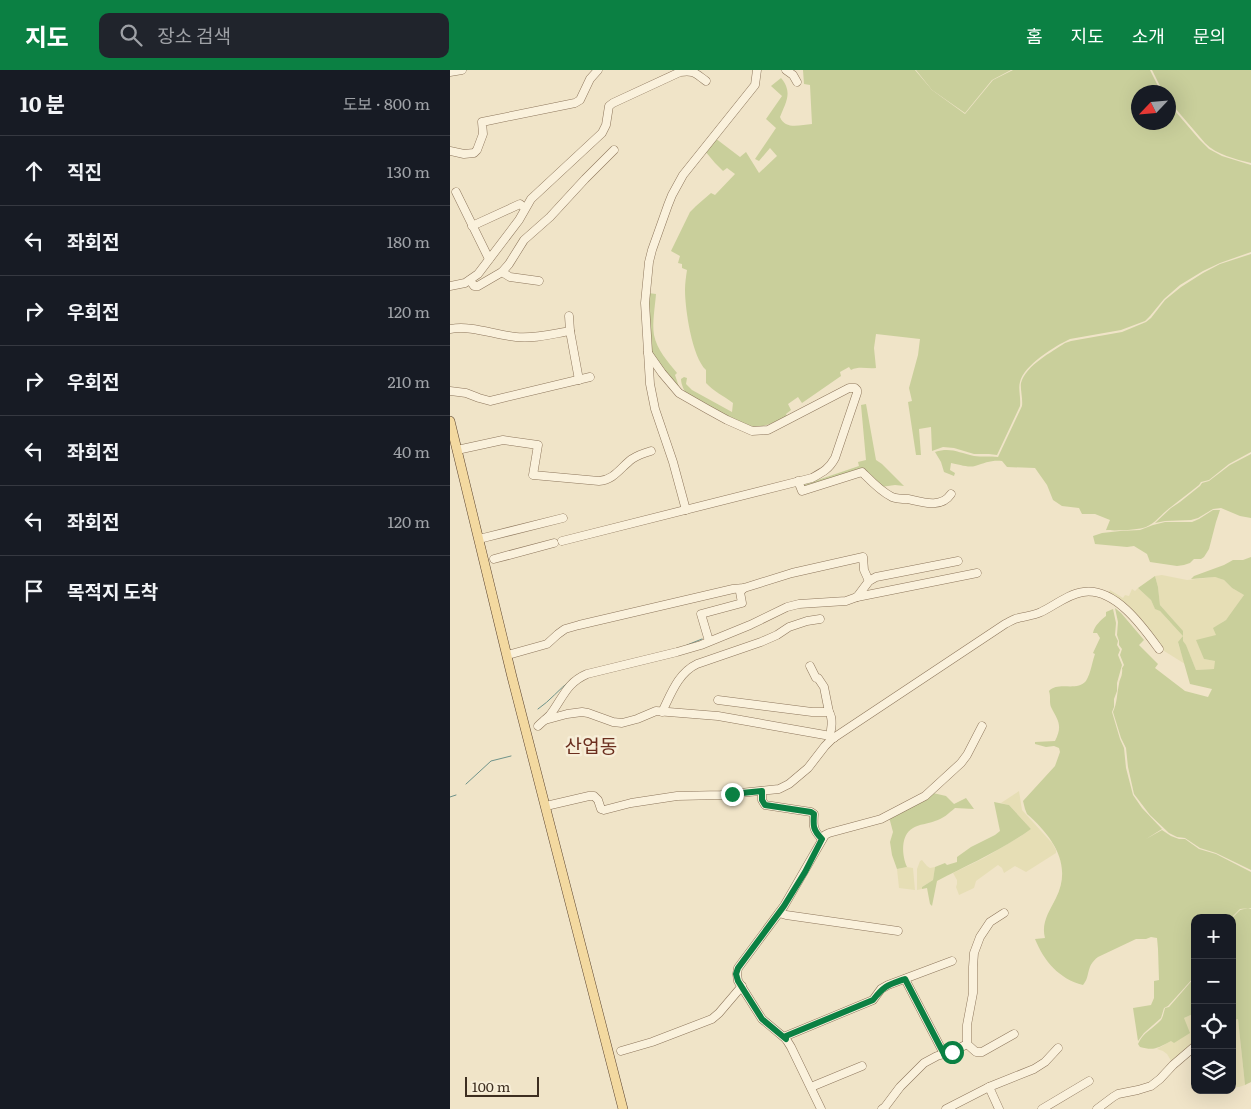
<!DOCTYPE html>
<html lang="ko">
<meta charset="utf-8">
<style>
body{margin:0;font-family:Literata,"Noto Sans KR",serif;background:#20242c;color:#f1f3f6}
.controls{position:absolute;right:15px;bottom:15px;display:grid;overflow:hidden;border-radius:10px;box-shadow:0 5px 20px #0002}
.controls button{width:45px;height:45px;display:grid;place-items:center;padding:0;border:0;border-bottom:1px solid #363941;background:#171b24;color:#f1f3f6;font:25px sans-serif}
.compass{position:absolute;left:681px;top:15px;width:45px;height:45px;border-radius:50%;background:#171b24;box-shadow:0 5px 20px #0002;rotate:244deg}
.scale{position:absolute;left:15px;bottom:12px;width:74px;box-sizing:border-box;padding-left:5px;border:2px solid #3d2e20;border-top:0;font-size:14px;line-height:18px;white-space:nowrap;color:#3d2e20;-webkit-text-stroke:4px #f7eed8;paint-order:stroke}
.stop{position:absolute;width:15px;height:15px;margin:-11px;border:4px solid #0b8043;border-radius:50%;background:#fff}
.stop.end{background:#0b8043;border-color:#fff;box-shadow:0 1px 5px #0008}
.list{margin:0;padding:0;list-style:none}
h2{display:flex;justify-content:space-between;align-items:center;height:65px;margin:0;padding:0 20px;font-size:21px}
h2 small{font-size:16px;font-weight:400;color:#9ea1a6}
.list li{display:grid;grid-template-columns:32px 1fr auto;gap:15px;align-items:center;box-sizing:border-box;height:70px;padding:0 20px;border-top:1px solid #363941}
.list b{display:block;font-size:19px;white-space:nowrap}
.list em{font-size:16px;font-style:normal;color:#9ea1a6}
.icon{flex:none;width:28px;height:28px;fill:none;stroke:currentColor;stroke-width:2;stroke-linecap:round;stroke-linejoin:round}
.map{position:relative;flex:none;width:801px;height:1039px;overflow:hidden}
header{display:flex;align-items:center;gap:30px;box-sizing:border-box;height:70px;padding:0 25px;background:#0b8043;color:#fff}
header strong{font-size:24px}
nav{display:flex;gap:28px;margin-inline-start:auto;font-size:18px}
.search{width:350px;height:45px;background:#20242c;display:flex;align-items:center;gap:12px;box-sizing:border-box;padding:0 18px;border-radius:10px;color:#9ea1a6;font-size:19px}
main{display:flex}
aside{flex:1;background:#171b24}
.map>svg:first-child{display:block}
.farmland{fill:#e6deb5}
.green{fill:#c9cf9b}
.lines{fill:none;stroke-linecap:round;stroke-linejoin:round}
.stream{stroke:#6f938a;stroke-width:1}
.minor-casing{stroke:#8d765c;stroke-width:9}
.major-casing{stroke:#5b4430;stroke-width:10}
.minor{stroke:#faf1dc;stroke-width:8}
.major{stroke:#f3d9a0;stroke-width:9}
.route{stroke:#0b8043;stroke-width:6}
.labels{text-anchor:middle;dominant-baseline:central;stroke-width:5;stroke-linejoin:round;paint-order:stroke}
.quarter-label{font-size:19px;fill:#6b2e1e;stroke:#f7eed8}
</style>
<header>
<strong>지도</strong>
<div class="search"><svg class="icon" aria-label="search" viewBox="0 0 24 24"><circle cx="10" cy="10" r="6"/><path d="M15 15l6 6"/></svg>장소 검색</div>
<nav><a>홈</a><a>지도</a><a>소개</a><a>문의</a></nav>
</header>
<main>
<aside>
<h2>10 분<small>도보 · 800 m</small></h2>
<ul class="list">
<li><svg class="icon" aria-label="ahead" viewBox="0 0 24 24"><path d="M12 20V5M6 11l6-6 6 6"/></svg><div><b>직진</b></div><em>130 m</em></li>
<li><svg class="icon" aria-label="left" viewBox="0 0 24 24"><path d="M17 20v-9H6M10 6l-5 5 5 5"/></svg><div><b>좌회전</b></div><em>180 m</em></li>
<li><svg class="icon" aria-label="right" viewBox="0 0 24 24"><path d="M7 20v-9h11M14 6l5 5-5 5"/></svg><div><b>우회전</b></div><em>120 m</em></li>
<li><svg class="icon" aria-label="right" viewBox="0 0 24 24"><path d="M7 20v-9h11M14 6l5 5-5 5"/></svg><div><b>우회전</b></div><em>210 m</em></li>
<li><svg class="icon" aria-label="left" viewBox="0 0 24 24"><path d="M17 20v-9H6M10 6l-5 5 5 5"/></svg><div><b>좌회전</b></div><em>40 m</em></li>
<li><svg class="icon" aria-label="left" viewBox="0 0 24 24"><path d="M17 20v-9H6M10 6l-5 5 5 5"/></svg><div><b>좌회전</b></div><em>120 m</em></li>
<li><svg class="icon" aria-label="arrive" viewBox="0 0 24 24"><path d="M6 21V4h12l-3 4 3 4H6"/></svg><div><b>목적지 도착</b></div></li>
</ul>
</aside>
<div class="map">
<svg width="801" height="1039" viewBox="0 0 801 1039">
<rect width="100%" height="100%" fill="#f0e4c8"/>
<!-- farmland -->
<g class="farmland">
<path d="M712,505L737,510L765,507L774,510L782,518L794,525L780,546L776,550L771,553L766,565L754,589L765,591V599L746,600L736,576L728,573L735,594L711,579L658,525L660,520L673,528L675,525L679,526L682,519L685,521L688,518L701,530L705,538L710,541L720,552H725L710,535L708,517L705,506Z"/>
<path d="M569,721L572,740L602,773L606,780V783L576,802L565,796L554,803L552,798L548,795L526,811L524,818L509,825L506,817L507,814V810L503,803L534,788L571,766L581,759L559,735L551,733Z"/>
<path d="M472,790L477,796L480,798L485,797L483,810L472,817V819L467,820V799L470,791Z"/>
<path d="M457,797L463,798L465,820L449,818L447,799Z"/>
<path d="M745,943V977L723,994L717,984L713,981L707,979L721,971L734,948Z"/>
<path d="M788,948L795,1015L789,1017H786L782,1012V950Z"/>
</g>
<!-- green -->
<g class="green">
<path d="M353,0H465L482,20L515,44L543,10L563,0H700L711,22H688V52H718L719,34L749,69L759,79L772,86L801,95V182L770,193L753,201L730,215L714,229L700,246L695,251L671,260L620,269C605,276 574,295 570,312C568,318 571,328 570,336L547,385L539,384H524L504,378L493,377L482,381L481,357L469,359L471,385H466L458,332L462,331L459,318L468,285L470,269L426,264L424,278L426,298C417,299 409,296 401,300L399,297L390,302L391,306L352,333L348,327L338,334L341,340L336,344L337,347C327,351 317,356 307,357C294,358 252,334 238,327C235,322 231,315 231,309L234,307L237,308L236,314L242,320L282,342L283,333C274,326 263,321 256,313V300C242,287 235,239 235,220C235,213 236,207 237,200L232,198V194L228,193L230,186L221,181L240,142L246,136L261,123L265,125L285,104L277,98L273,101L265,93L255,81L265,68L290,87L296,82L309,103L327,86L320,78L309,91L305,89L326,58L316,49L332,26L321,16L331,8C343,22 336,32 330,47C335,60 350,55 362,54L360,15L354,14Z"/>
<path d="M466,0H561L542,10L515,43L482,20Z"/>
<path d="M702,0H801V93C785,89 767,85 755,73L719,31L718,22H713Z"/>
<path d="M801,184V382L779,394L759,410L751,412L749,415C740,422 730,430 721,437C712,443 706,453 696,457C689,460 664,461 656,460L660,450L645,444H632L629,438L612,436L603,430L597,415L585,398L557,397L552,391C541,390 535,393 525,396C518,398 508,394 501,393L500,400L505,403L504,406L494,402L491,392L485,382C501,377 509,383 524,386C531,387 540,386 548,387L572,336C573,329 570,318 571,313C576,295 602,282 615,273L621,271L672,262L696,252L701,248L715,230L731,217L753,203L770,194Z"/>
<path d="M198,223L206,224C205,237 202,253 204,265C207,280 218,292 227,303L225,305L230,320L202,283Z"/>
<path d="M416,334L426,390L432,394L454,416L445,415L431,417L413,401L354,418L353,415L409,396L408,392L416,390L411,335Z"/>
<path d="M801,384V448L790,446L771,438L763,439L748,448L741,450L715,451L705,453L721,438L730,432L750,416L752,413L759,411L780,395Z"/>
<path d="M763,440H770L766,452L759,479L754,487L751,489H744L740,493L734,495L727,496L700,492L697,484L684,476L677,477L645,474L643,466L652,463L670,461L690,460L703,455L715,452H742L749,449Z"/>
<path d="M801,487V800L766,783L750,778L735,768L727,767L719,763L700,745L684,724L678,697L676,678L671,668L663,642C667,634 667,623 669,614C669,610 672,607 672,603C673,595 670,602 674,595L670,585L672,579L669,575V571L667,565L668,552L665,538L671,543L694,570L689,575L708,594L705,598L735,621L758,627L762,619L740,614L728,572L733,566L710,541L705,539L701,530L688,518L705,506L708,517L710,535L733,561V571L736,575L746,600L764,599L765,591L754,589L746,570L766,565L763,558L776,550L794,525L782,518L774,510L765,507L741,509L744,506L774,495L783,490H793Z"/>
<path d="M663,539L666,553L665,565L668,571L667,575L670,580L668,585L672,595L667,613V621L664,629V637L662,642L670,669L674,678L676,698L683,725L692,738L712,759L696,769L712,760L721,766L729,769H735L749,779L766,784L801,802V838L790,839L781,848H745V906L718,936L714,938L711,948L694,963L688,971L683,938L701,935L704,928V911L709,910L708,879L707,868L701,867L696,869H686L648,887C635,897 641,906 633,915C609,909 594,891 585,869L595,868C591,853 599,842 606,828C623,794 602,766 577,744L575,739L573,731L605,696L610,682L609,678L604,676L596,677L585,674V672L605,671C613,655 608,651 601,637C599,632 601,627 599,621C608,611 627,622 636,611C641,603 642,592 645,584L643,583L650,568L647,563H643C644,556 651,550 656,546V542Z"/>
<path d="M483,723L496,726L504,734L516,728L524,739L505,738C499,743 493,749 485,751C478,754 469,754 463,758C450,765 452,786 457,797L447,799L442,785L440,772L443,762L439,747Z"/>
<path d="M544,732L559,735L581,759C552,780 518,795 487,811L482,836L480,834L477,818L472,819V817L483,810L485,797L495,793L497,795L507,792V787L521,777L545,765L550,761Z"/>
<path d="M798,838L801,839V1012L795,1015L788,949L782,950V848L790,840Z"/>
<path d="M745,907V943L734,948L740,963L724,973L721,971C708,978 704,981 690,977L688,974C693,962 703,959 711,950C713,947 714,942 715,938L719,937Z"/>
</g>
<g class="lines">
<!-- stream -->
<g class="stream">
<path d="M237,575L252,569"/>
<path d="M88,639C100,631 109,619 121,610"/>
<path d="M16,714L41,691L61,686"/>
<path d="M0,727L6,725"/>
</g>
<!-- minor casing -->
<g class="minor-casing">
<g id="minor">
<path d="M336,0L343,5L347,12"/>
<path d="M0,2L12,0"/>
<path d="M0,81L14,84L24,83L27,80L33,64L32,52L125,33L130,30L140,9L148,0"/>
<path d="M6,122L39,189"/>
<path d="M22,156L70,134L75,138"/>
<path d="M52,202L60,207L89,211"/>
<path d="M20,210L24,216H28L52,202L59,194L74,170L100,147L135,109L164,80"/>
<path d="M0,216L15,213L28,204L69,150L81,129L152,63L156,55L159,36L163,33L230,2C244,0 245,3 256,11"/>
<path d="M119,246L120,261L129,310"/>
<path d="M0,259C22,255 44,265 66,267C84,269 102,264 120,261"/>
<path d="M0,321L16,323L29,328L40,331L140,307"/>
<path d="M7,380L53,370L88,375L83,405L149,411C164,410 171,397 182,389C188,385 194,383 201,381"/>
<path d="M348,411L352,421L412,402C421,411 430,421 442,427C447,429 453,429 458,429C472,432 491,439 501,424"/>
<path d="M236,440L223,392L205,339L200,314L195,233L199,192L202,180L218,135L222,125L233,105L305,15L307,0"/>
<path d="M29,469L113,448"/>
<path d="M112,471L362,408C373,402 379,399 385,388L407,323V320L405,318H399L318,360L302,361L277,350L257,339L229,323L212,303L198,283"/>
<path d="M44,489L104,473"/>
<path d="M407,527L527,503"/>
<path d="M259,571L251,544L292,533L290,522L294,518"/>
<path d="M58,585L97,574L108,564L115,559L129,555L283,519L294,518L342,503L413,487L414,500L419,511"/>
<path d="M360,596L366,608H368L374,617L379,642C383,648 382,660 379,666"/>
<path d="M268,630L362,642H379"/>
<path d="M212,642C221,624 228,603 247,594L311,572L327,565L339,557L357,551L370,549"/>
<path d="M95,650L117,644L132,642L138,643L163,652L172,653L187,649L206,641L268,646L375,665L384,668"/>
<path d="M88,656C92,652 96,649 100,645C113,628 116,613 137,604L227,582L251,575L300,555L337,537L349,534L396,531L407,527L419,511L426,507L508,491"/>
<path d="M312,721V730L315,735L361,742L364,744C363,756 363,760 372,769"/>
<path d="M96,736L139,726H144L148,730L151,739L154,740L181,733L227,726L271,725L329,719L339,714L358,698L375,676L382,669L555,554C559,552 562,550 565,549C574,546 583,546 591,542C604,536 618,524 633,522C665,517 693,557 709,579"/>
<path d="M329,843L336,845L448,861"/>
<path d="M554,843L540,852L530,867L524,883L523,897V923L517,955V974L526,982H532L564,964"/>
<path d="M455,909L494,984"/>
<path d="M336,969V966L423,930L431,919L438,915L502,891"/>
<path d="M171,981L202,972L262,949L269,943L292,916"/>
<path d="M361,1017L412,996"/>
<path d="M539,1017L549,1039"/>
<path d="M371,1039L341,977L336,969L312,949L288,911L287,904L288,898L334,836L375,765L379,763L431,749L475,726L511,693L517,685L532,656"/>
<path d="M432,1039L435,1037L450,1017L474,993L487,986L502,982L517,974"/>
<path d="M496,1039L539,1017L584,999L595,992L608,978"/>
<path d="M592,1039L639,1011"/>
<path d="M647,1039L663,1027L668,1024L688,1020L701,1016L710,1009L723,995L744,977"/>
</g>
</g>
<!-- major casing -->
<g class="major-casing">
<path id="major" d="M0,351L62,607L173,1039"/>
</g>
<!-- minor -->
<use href="#minor" class="minor"/>
<!-- major -->
<use href="#major" class="major"/>
</g>
<g class="lines">
<!-- route -->
<path class="route" d="M282,724L312,721V730L315,735L361,742L364,744C363,756 363,760 372,769L355,802L334,836L288,898L286,904L288,911L312,949L336,969V966L423,930C435,915 438,915 455,909L494,984L502,982"/>
</g>
<g class="labels">
<!-- quarter labels -->
<g class="quarter-label">
<text x="141" y="675">산업동</text>
</g>
</g>
</svg>
<div class="controls">
<button>+</button>
<button>−</button>
<button><svg class="icon" aria-label="locate" viewBox="0 0 24 24"><circle cx="12" cy="12" r="6"/><path d="M12 2v4M12 18v4M2 12h4M18 12h4"/></svg></button>
<button><svg class="icon" aria-label="layers" viewBox="0 0 24 24"><path d="M12 4l9 5-9 5-9-5zM3 14l9 5 9-5"/></svg></button>
</div>
<svg class="compass" viewBox="-18 -18 36 36"><path d="M0-13l5 13h-10z" fill="#e53935"/><path d="M0 13l5-13h-10z" fill="#9ea1a6"/></svg>
<div class="scale">100 m</div>
<div class="stop" style="left:502px;top:982px"></div>
<div class="stop end" style="left:282px;top:724px"></div>
</div>
</main>
